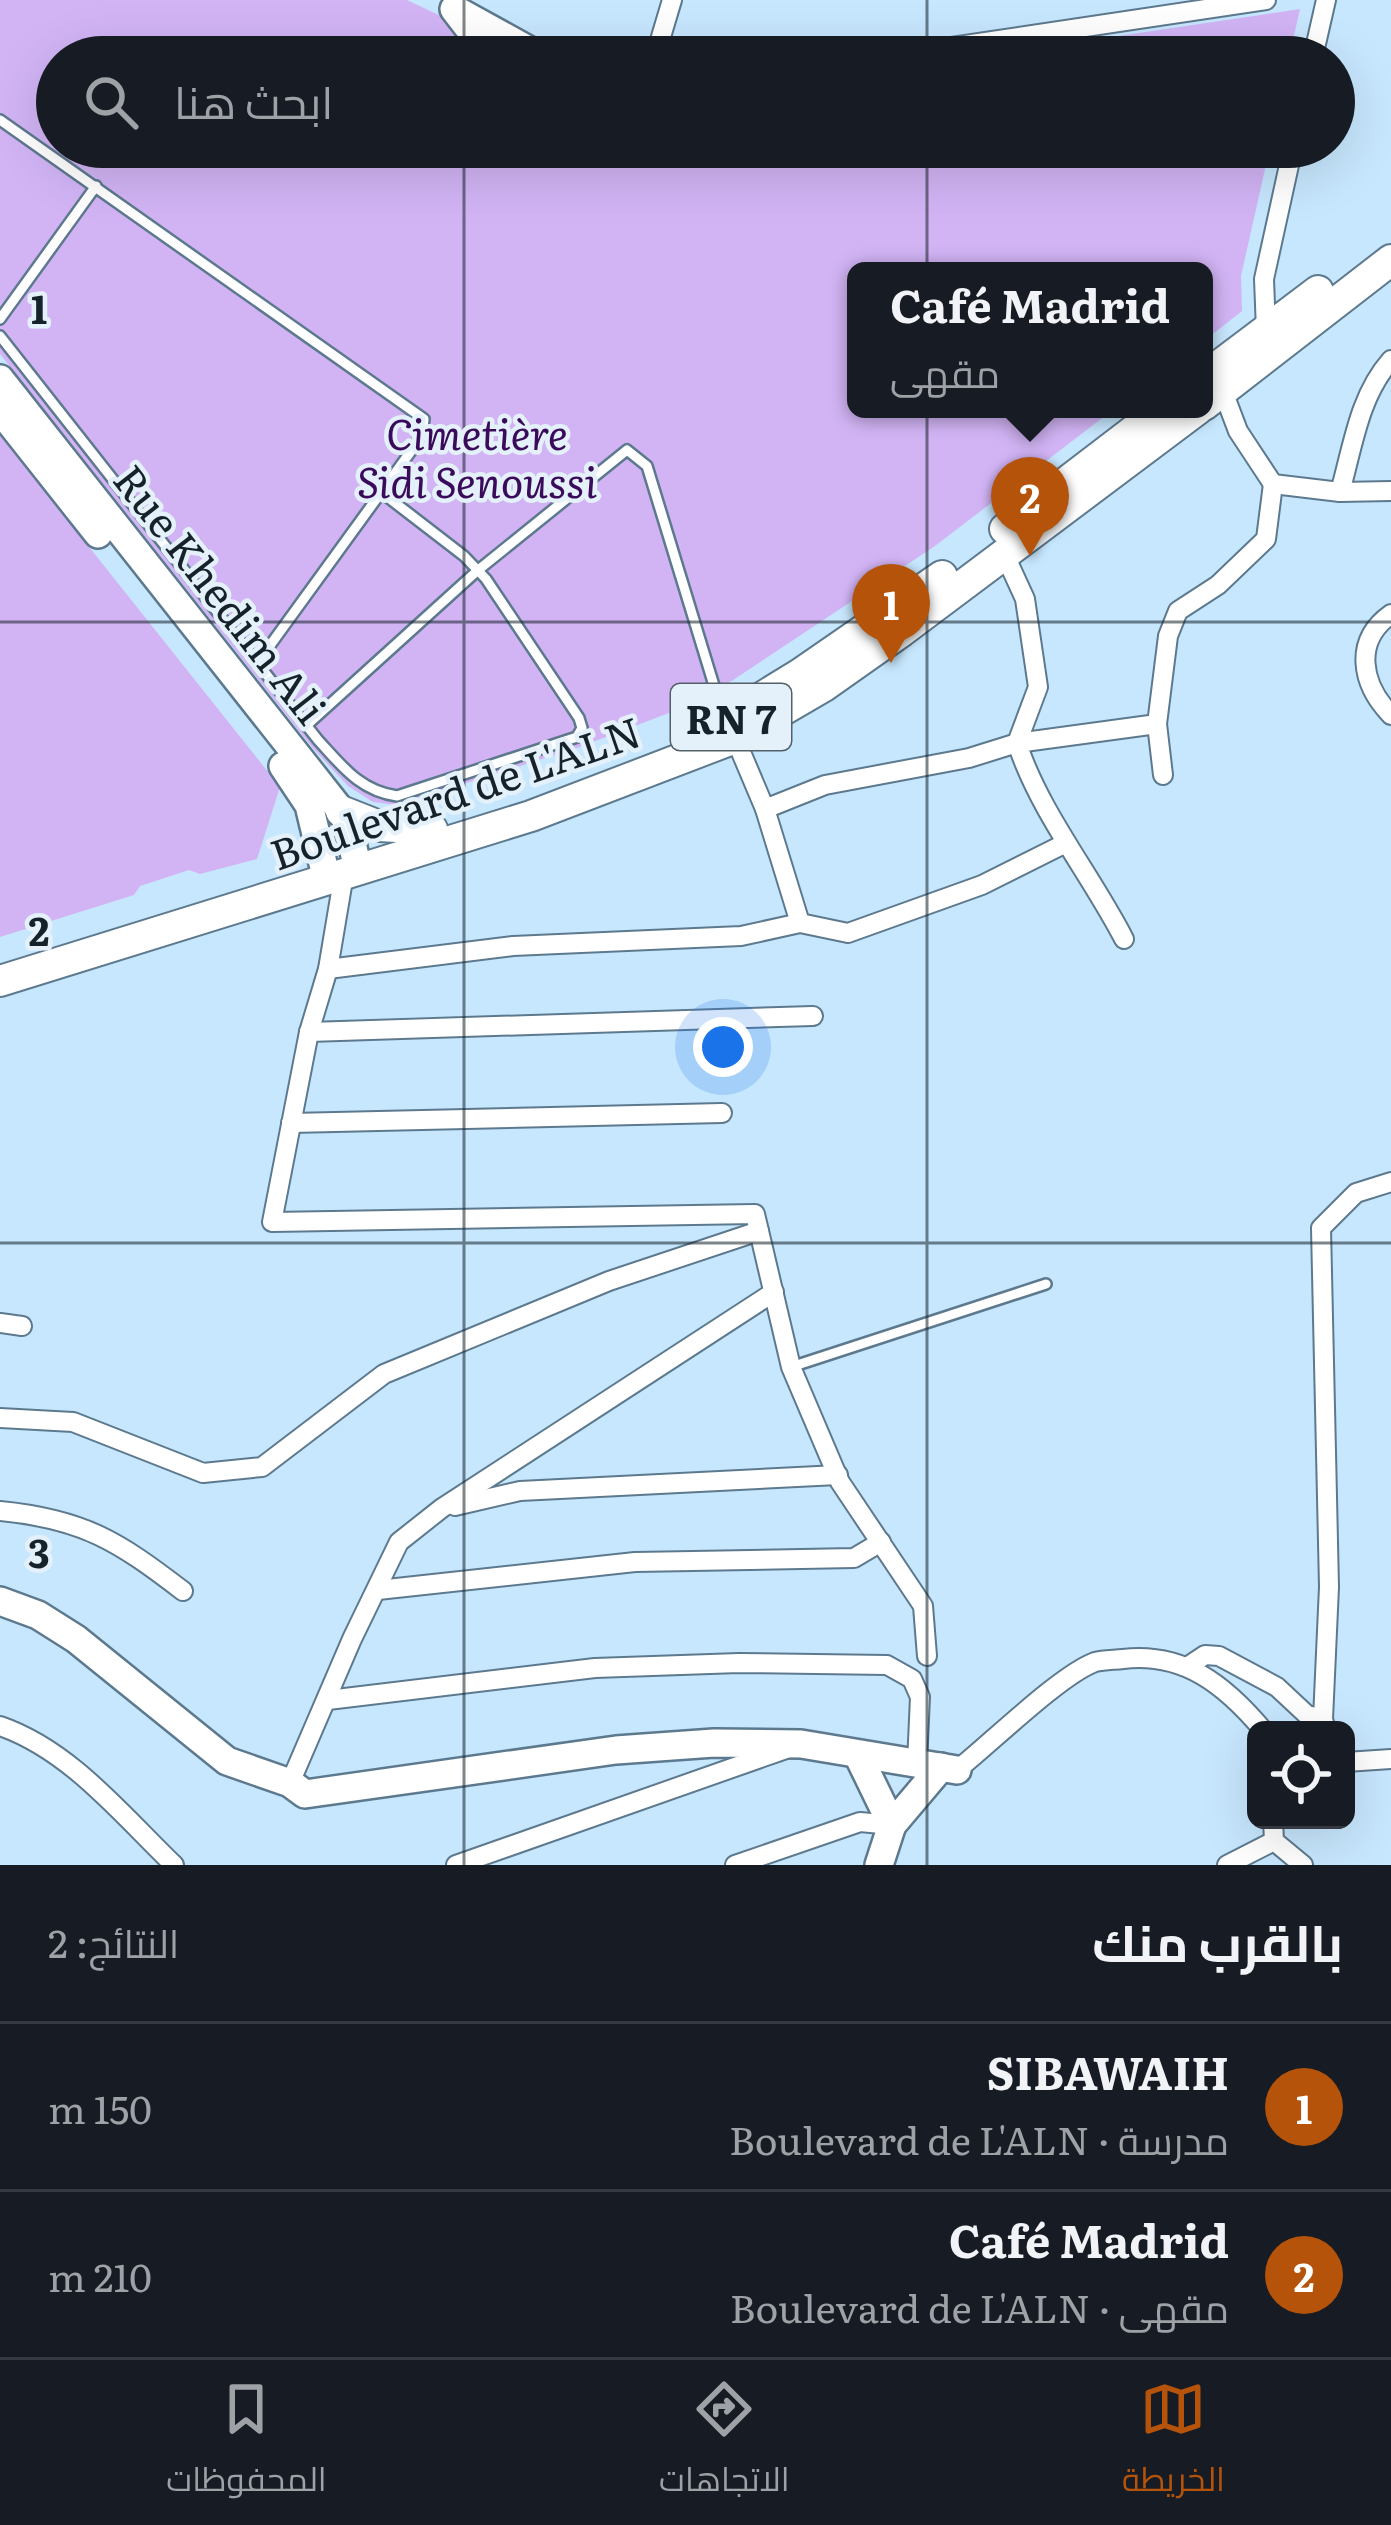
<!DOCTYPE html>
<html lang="ar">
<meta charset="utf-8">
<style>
body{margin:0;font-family:Literata,Cairo,serif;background:#242831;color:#f1f3f6;direction:rtl}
.controls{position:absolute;right:36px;bottom:36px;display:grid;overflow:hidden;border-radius:18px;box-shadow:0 12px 48px #0002}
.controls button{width:108px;height:108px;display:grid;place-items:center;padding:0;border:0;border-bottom:3px solid #363941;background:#171b24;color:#f1f3f6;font:60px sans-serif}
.you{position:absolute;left:723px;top:1047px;width:42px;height:42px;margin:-30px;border:9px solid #fff;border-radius:50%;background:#1a73e8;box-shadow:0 0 0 18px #1a73e833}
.badge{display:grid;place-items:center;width:78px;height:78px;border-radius:50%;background:#b45309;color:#fff;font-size:39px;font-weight:700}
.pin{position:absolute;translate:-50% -99px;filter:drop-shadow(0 3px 6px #0008)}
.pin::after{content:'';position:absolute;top:63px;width:42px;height:36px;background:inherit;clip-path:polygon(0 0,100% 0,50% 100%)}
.popup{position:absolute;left:847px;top:262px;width:366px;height:156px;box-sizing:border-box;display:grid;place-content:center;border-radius:18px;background:#171b24;filter:drop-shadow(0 3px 9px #0005);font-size:39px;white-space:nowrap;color:#9ea1a6}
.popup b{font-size:45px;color:#f1f3f6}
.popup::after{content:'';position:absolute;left:50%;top:100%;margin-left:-24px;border:24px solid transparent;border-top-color:#171b24}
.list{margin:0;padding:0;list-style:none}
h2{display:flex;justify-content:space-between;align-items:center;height:156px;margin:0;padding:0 48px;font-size:51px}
h2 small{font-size:39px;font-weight:400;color:#9ea1a6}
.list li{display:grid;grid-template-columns:78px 1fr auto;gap:36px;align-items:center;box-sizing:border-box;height:168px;padding:0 48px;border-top:3px solid #363941}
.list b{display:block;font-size:45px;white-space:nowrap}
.list p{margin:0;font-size:39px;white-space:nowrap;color:#9ea1a6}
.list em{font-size:39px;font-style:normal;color:#9ea1a6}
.icon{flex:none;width:66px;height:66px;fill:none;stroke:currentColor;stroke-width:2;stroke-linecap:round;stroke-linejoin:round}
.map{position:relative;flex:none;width:1391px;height:1865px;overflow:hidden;direction:ltr}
.search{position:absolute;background:#171b24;box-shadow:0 12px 48px #0002;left:36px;right:36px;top:36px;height:132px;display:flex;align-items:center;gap:30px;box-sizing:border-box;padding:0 42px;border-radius:66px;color:#9ea1a6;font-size:45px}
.sheet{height:492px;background:#171b24}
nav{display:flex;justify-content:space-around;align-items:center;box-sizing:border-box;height:168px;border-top:3px solid #363941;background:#171b24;font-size:33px;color:#9ea1a6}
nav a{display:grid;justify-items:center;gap:6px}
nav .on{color:#b45309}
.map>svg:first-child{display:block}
.green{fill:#d2b4f5}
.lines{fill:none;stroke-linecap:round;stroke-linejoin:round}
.lane-casing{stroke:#5d798e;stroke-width:14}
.street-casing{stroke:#5d798e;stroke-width:22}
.secondary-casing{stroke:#5d798e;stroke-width:32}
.primary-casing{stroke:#5d798e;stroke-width:34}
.lane{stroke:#fff;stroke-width:9}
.street{stroke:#fff;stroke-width:18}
.secondary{stroke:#fff;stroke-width:27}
.primary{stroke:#fff;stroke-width:30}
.grid{fill:none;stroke:#16222a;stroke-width:3;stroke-opacity:0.55}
.labels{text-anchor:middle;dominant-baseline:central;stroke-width:9;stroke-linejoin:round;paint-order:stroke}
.shield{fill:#e4f1fa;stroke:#546068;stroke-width:3}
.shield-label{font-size:39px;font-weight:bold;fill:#16222a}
.park-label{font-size:42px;font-style:italic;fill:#3a0a5b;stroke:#e4f1fa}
.street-label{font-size:42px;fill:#16222a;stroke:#e4f1fa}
.grid-label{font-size:39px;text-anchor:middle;font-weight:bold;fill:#16222a;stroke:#e4f1fa;stroke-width:9;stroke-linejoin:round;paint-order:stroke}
</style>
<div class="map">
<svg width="1391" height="1865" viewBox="0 0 1391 1865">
<rect width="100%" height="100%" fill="#c7e7fe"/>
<!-- green -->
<g class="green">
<path d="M0,0H407L443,17L473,57H57V147H1270L1241,276L1242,311L1204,341V271H856V409H1114L935,546L703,700L577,748L397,805L373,802L348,786L311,746L0,354Z"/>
<path d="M1300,9L1289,57H978Z"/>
<path d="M0,435L280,787L257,859L200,874L189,870L140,886L134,895L0,937Z"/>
</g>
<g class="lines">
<!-- lane casing -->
<g class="lane-casing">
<g id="lane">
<path d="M0,120L424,419L422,436L258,662"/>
<path d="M0,319L96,186"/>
<path d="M0,336L318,740C342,766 360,791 397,796L577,737L582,728L579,718L486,579L464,556L381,492"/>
<path d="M307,725L477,571L627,450L647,466L723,715"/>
<path d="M791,1367L1046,1284"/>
</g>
</g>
<!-- street casing -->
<g class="street-casing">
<g id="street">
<path d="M655,57L672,0"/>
<path d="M884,57L1266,0"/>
<path d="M1313,57L1326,0"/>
<path d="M1266,330L1264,279L1293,147"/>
<path d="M1221,386L1238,431L1273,484L1340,492L1391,491"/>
<path d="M1340,492C1353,446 1359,396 1391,360"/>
<path d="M1391,614C1353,641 1361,684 1391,715"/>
<path d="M1157,724L1163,775"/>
<path d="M735,738L765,809L800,923"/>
<path d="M765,809L825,785L969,758L1017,743L1038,687L1025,599L1003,551"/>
<path d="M344,874L328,969L309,1032L272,1222L755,1214L791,1367L840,1482L923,1606L927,1656"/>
<path d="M1124,939C1090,873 1040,813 1017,743L1157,724L1168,636L1178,611L1218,585L1266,539L1273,484"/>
<path d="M328,969L513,946L741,936L800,923L848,933L982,885L1066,843"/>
<path d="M309,1032L813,1016"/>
<path d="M291,1123L722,1113"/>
<path d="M0,1323L22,1326"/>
<path d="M0,1418L73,1422L203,1473L262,1467L384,1374L609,1281L759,1231"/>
<path d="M455,1506L520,1491L838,1475"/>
<path d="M0,1511C83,1519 118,1541 183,1591"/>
<path d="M378,1590L635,1562L854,1558L881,1542"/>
<path d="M1190,1665L1205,1655L1219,1656L1277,1687L1307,1715L1323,1719"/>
<path d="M328,1700L595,1668L739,1663L887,1665L912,1679L920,1697L917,1764"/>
<path d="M0,1726C70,1750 122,1815 174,1865"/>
<path d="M1326,1730L1323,1719L1329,1587L1321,1228L1356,1193L1391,1182"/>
<path d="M1346,1762L1391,1759"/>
<path d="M957,1770C990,1744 1060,1675 1095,1662C1103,1660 1114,1660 1123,1659C1184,1652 1225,1685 1263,1730"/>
<path d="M290,1783L352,1639L399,1542L442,1508L774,1292"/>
<path d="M1273,1820L1274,1841L1303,1865"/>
<path d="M456,1865L786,1749"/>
<path d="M735,1865L860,1822L892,1825"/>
<path d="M1227,1865L1274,1841"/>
</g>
</g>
<!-- secondary casing -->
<g class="secondary-casing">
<g id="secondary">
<path d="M491,57L454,9L541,57"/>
<path d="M0,379L341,811L347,822L358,869"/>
<path d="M0,410L98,534"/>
<path d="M283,766L309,805L327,880"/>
<path d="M0,1601L38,1615L76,1639L227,1761L290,1783L305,1794L616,1750L714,1743L801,1744L957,1770"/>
<path d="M858,1755L892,1825"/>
<path d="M879,1865L892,1825L941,1767"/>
</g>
</g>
<!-- primary casing -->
<g class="primary-casing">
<g id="primary">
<path d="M1204,377L1318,291"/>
<path d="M1204,405L1391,260"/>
<path d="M1005,529L1162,409"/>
<path d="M712,728L800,674L942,576"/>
<path d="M341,811L379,826L432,829"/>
<path d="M0,981L531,816L735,738L824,686L902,631L1198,409"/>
</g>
</g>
<!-- lane -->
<use href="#lane" class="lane"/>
<!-- street -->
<use href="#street" class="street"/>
<!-- secondary -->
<use href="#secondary" class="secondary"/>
<!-- primary -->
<use href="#primary" class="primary"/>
</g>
<!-- grid -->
<path class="grid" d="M464,0V57M927,0V57M464,147V1865M927,147V1865M0,622H1391M0,1243H1391"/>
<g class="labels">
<!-- shield labels -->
<rect class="shield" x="671" y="684" width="120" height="66" rx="9"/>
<g class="shield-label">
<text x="731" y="717">RN 7</text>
</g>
<!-- park labels -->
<g class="park-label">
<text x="477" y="432">Cimetière<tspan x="477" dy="48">Sidi Senoussi</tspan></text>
</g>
<!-- street labels -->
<g class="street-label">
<text transform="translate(222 593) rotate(52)">Rue Khedim Ali</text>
<text transform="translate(455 791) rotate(-19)">Boulevard de L'ALN</text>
</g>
</g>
<g class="grid-label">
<text x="39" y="324">1</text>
<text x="39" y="946">2</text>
<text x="39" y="1568">3</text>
</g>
</svg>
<div class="controls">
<button><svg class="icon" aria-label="locate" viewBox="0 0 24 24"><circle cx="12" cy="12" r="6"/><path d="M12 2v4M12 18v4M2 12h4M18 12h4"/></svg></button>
</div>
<div class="you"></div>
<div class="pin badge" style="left:891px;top:663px">1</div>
<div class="pin badge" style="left:1030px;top:556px">2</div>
<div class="popup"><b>Café Madrid</b>مقهى</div>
<div class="search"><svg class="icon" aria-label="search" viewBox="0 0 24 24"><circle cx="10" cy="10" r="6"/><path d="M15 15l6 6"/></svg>ابحث هنا</div>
</div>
<section class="sheet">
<h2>بالقرب منك<small>النتائج: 2</small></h2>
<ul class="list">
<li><span class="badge">1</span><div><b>SIBAWAIH</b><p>مدرسة · Boulevard de L'ALN</p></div><em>150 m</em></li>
<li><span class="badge">2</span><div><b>Café Madrid</b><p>مقهى · Boulevard de L'ALN</p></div><em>210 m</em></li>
</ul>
</section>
<nav>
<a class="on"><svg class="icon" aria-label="map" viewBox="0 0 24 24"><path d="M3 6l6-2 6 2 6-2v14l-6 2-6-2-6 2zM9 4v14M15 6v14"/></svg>الخريطة</a>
<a><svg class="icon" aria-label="directions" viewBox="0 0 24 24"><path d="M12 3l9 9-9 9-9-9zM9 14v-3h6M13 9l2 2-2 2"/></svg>الاتجاهات</a>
<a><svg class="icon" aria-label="saved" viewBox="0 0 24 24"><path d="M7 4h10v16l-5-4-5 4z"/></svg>المحفوظات</a>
</nav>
